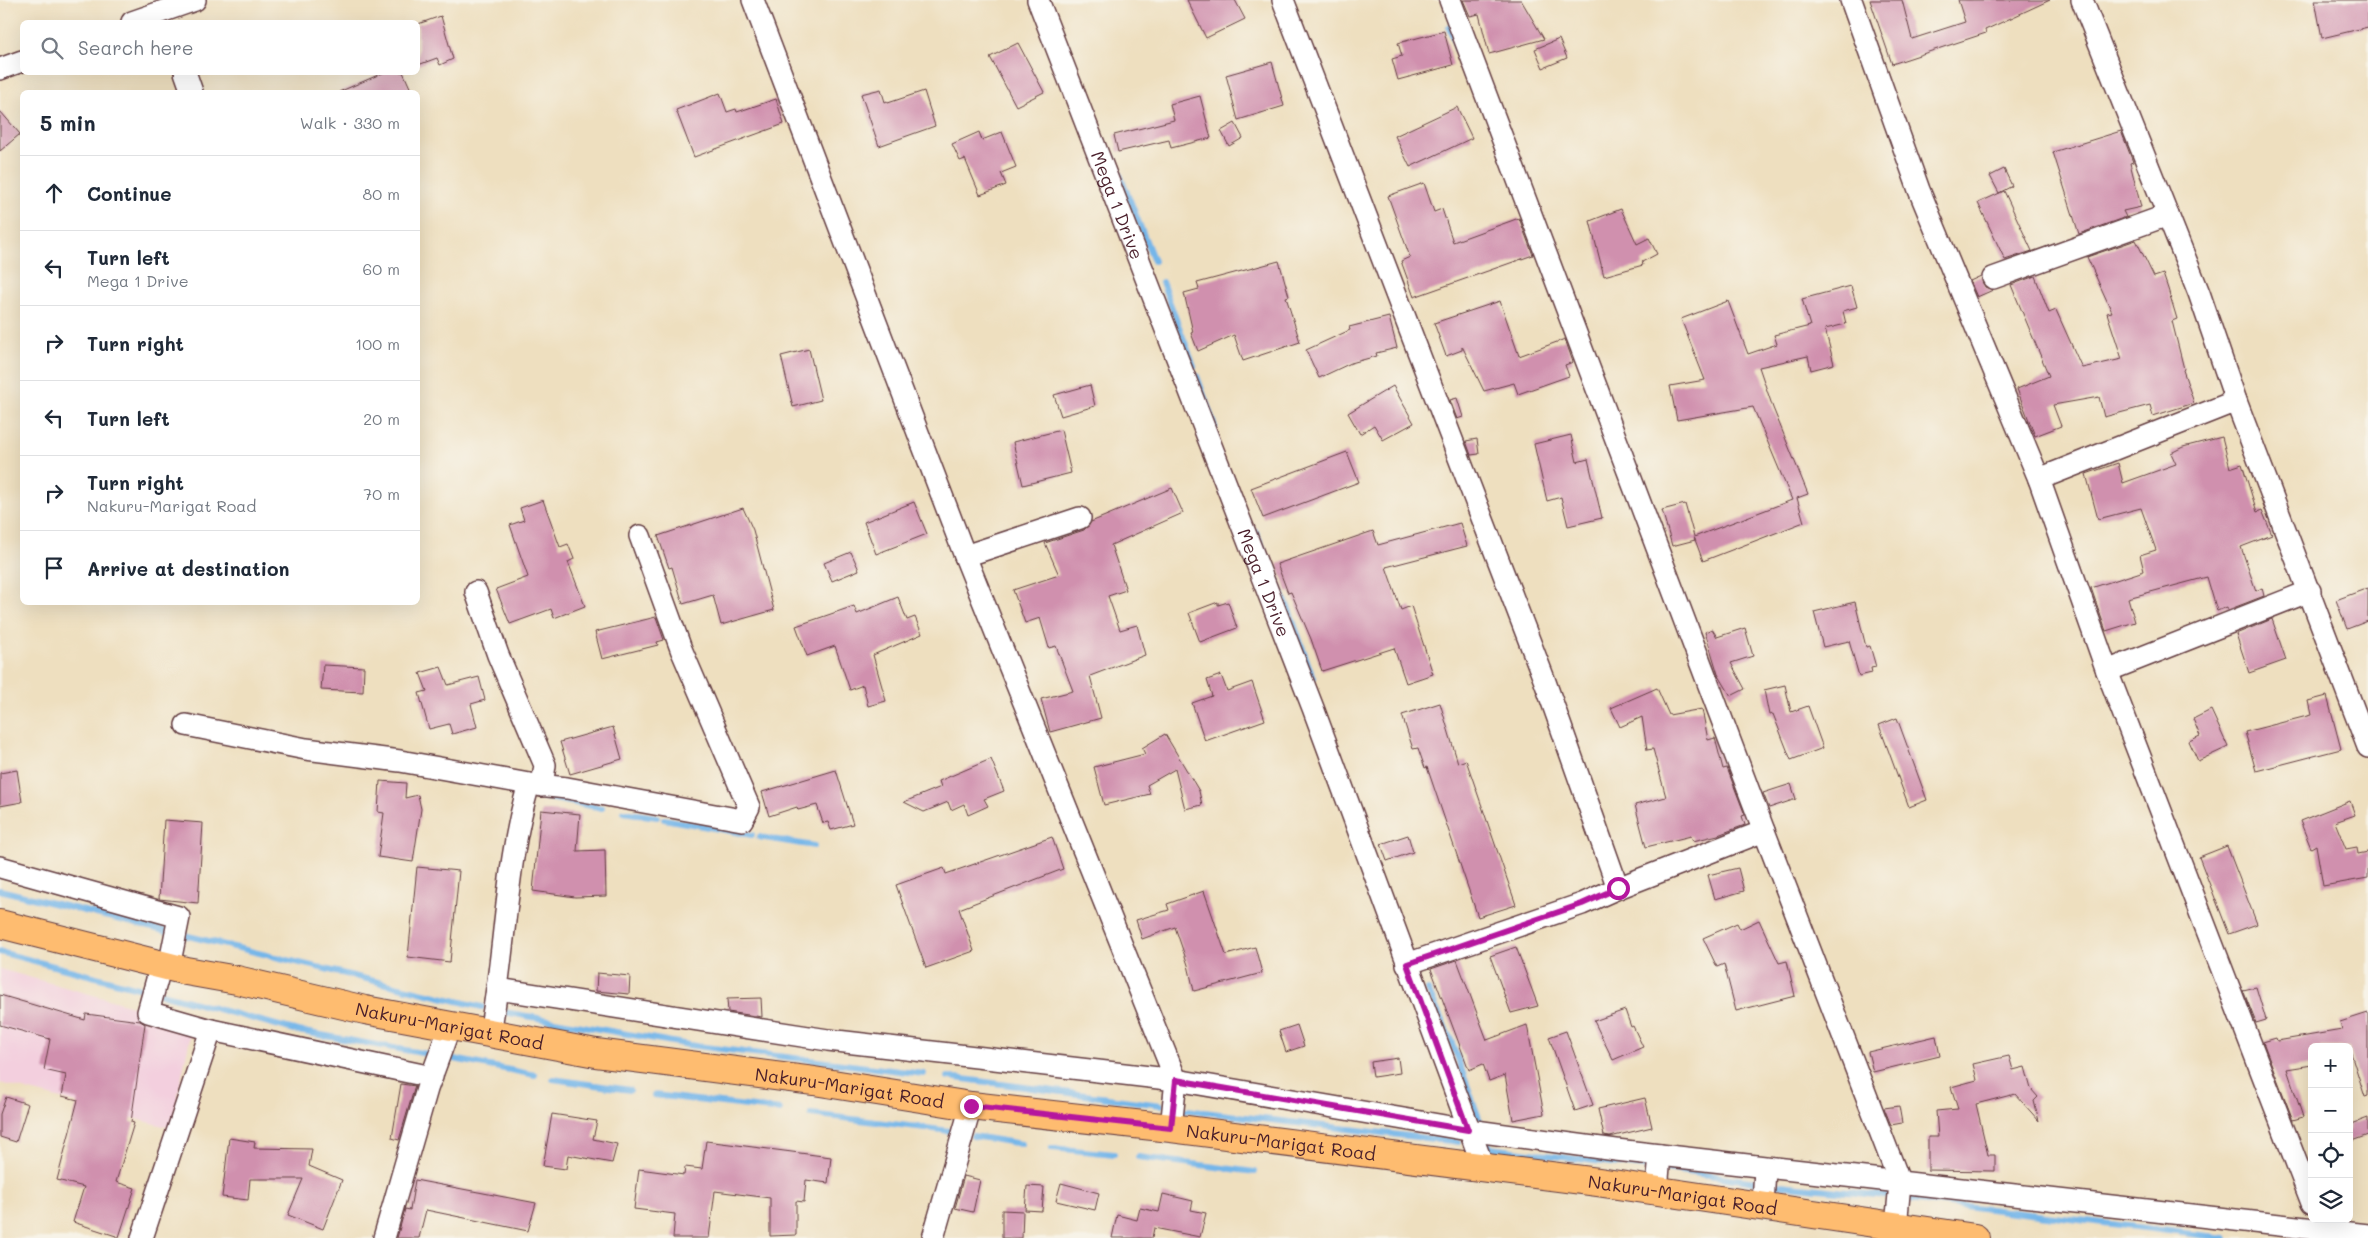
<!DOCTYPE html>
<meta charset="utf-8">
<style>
body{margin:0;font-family:Mali,sans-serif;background:#f6f6f7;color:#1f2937}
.controls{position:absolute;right:15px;bottom:15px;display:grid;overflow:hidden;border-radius:8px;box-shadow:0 5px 20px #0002}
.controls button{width:45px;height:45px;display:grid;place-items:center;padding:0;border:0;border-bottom:1px solid #e0e1e3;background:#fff;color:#1f2937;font:25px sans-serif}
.stop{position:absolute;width:15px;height:15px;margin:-11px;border:4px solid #b5179e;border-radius:50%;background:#fff}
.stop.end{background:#b5179e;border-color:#fff;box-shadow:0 1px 5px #0008}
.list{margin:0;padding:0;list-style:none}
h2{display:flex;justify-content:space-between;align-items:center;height:65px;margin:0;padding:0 20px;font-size:21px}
h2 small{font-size:16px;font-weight:400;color:#747a83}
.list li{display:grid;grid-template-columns:32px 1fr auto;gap:15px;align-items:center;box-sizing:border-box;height:75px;padding:0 20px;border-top:1px solid #e0e1e3}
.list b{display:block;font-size:19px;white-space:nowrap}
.list p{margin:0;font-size:16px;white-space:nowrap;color:#747a83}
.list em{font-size:16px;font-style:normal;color:#747a83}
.icon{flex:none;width:28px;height:28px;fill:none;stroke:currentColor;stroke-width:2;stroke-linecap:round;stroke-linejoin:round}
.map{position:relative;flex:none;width:2368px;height:1238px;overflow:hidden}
.search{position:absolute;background:#fff;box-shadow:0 5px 20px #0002;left:20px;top:20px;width:400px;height:55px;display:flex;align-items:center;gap:12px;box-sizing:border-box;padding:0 18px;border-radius:8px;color:#747a83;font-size:19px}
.panel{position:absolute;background:#fff;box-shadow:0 5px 20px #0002;left:20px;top:90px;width:400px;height:515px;border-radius:8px}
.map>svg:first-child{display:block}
.built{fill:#f3cfde}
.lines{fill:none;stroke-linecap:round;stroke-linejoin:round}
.stream{stroke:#74b6e9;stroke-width:6}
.building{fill:#d090ae}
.minor-casing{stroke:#633c41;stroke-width:24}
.major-casing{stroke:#633c41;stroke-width:30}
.minor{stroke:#fff;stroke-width:21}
.major{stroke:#febc70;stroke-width:28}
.route{stroke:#b5179e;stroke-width:6}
.labels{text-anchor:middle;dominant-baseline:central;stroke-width:5;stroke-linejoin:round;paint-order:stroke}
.street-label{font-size:18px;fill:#4a1f2b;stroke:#f7f3e8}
</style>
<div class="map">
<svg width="2368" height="1238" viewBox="0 0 2368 1238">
<rect width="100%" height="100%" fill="#f7f3e8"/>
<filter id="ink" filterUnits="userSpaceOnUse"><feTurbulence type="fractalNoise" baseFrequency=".02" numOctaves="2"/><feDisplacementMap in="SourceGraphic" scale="10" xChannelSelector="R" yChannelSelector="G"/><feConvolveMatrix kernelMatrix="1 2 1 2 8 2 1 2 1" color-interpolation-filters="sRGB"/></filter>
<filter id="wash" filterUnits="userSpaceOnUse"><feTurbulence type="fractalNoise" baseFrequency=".0096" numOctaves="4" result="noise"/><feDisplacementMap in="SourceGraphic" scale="20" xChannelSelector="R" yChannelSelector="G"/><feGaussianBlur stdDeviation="1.12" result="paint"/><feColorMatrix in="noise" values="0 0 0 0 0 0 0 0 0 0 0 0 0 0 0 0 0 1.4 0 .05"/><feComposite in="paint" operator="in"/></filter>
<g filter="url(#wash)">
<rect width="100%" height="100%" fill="#eedfbf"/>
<!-- built -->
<path class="built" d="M0,969L193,1023L171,1128L0,1083Z"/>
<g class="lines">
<!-- stream -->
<g class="stream">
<path d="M1449,27L1466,75"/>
<path d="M1113,157L1154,261"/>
<path d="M1162,282L1194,366"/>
<path d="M1197,376L1215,427"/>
<path d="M1256,532L1290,612L1313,678"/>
<path d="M537,796L602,808"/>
<path d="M623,812L657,817"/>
<path d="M664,819L752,835"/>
<path d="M759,837L814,846"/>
<path d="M0,890L169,932"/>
<path d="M184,935L482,1007"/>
<path d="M0,952L142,989"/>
<path d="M1428,990L1451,1040L1480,1121"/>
<path d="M159,993L298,1031L433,1055"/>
<path d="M504,1012L689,1045L924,1074"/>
<path d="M449,1058L535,1075"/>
<path d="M948,1077L1161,1105"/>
<path d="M553,1079L630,1090"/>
<path d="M654,1095L780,1110"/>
<path d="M1187,1110L1459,1142"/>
<path d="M811,1114L950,1131"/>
<path d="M973,1136L1022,1144"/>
<path d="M1486,1137L1490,1148L1651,1168"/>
<path d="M1052,1148L1114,1154"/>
<path d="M1138,1157L1255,1172"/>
<path d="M1666,1169L1756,1182"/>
<path d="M1771,1184L1886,1196"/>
<path d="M1908,1199L2225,1238"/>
</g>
</g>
<g id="blocks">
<!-- building -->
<g class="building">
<path d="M1187,0H1235L1245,19L1206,38Z"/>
<path d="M1463,0H1521L1544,39L1489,54L1479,14L1470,16Z"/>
<path d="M1870,0H1902L1912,39L1965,22L1958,0H2050L1985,30L1986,33L1892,64Z"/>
<path d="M2315,0H2368V27L2322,38Z"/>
<path d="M441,16L453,59L440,65L437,58L418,65V24Z"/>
<path d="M1444,31L1453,65L1398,80L1392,59L1402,56L1398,43Z"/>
<path d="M1559,39L1567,58L1543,68L1535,49Z"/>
<path d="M1018,43L1044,92L1016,106L990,57Z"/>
<path d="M1272,62L1284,106L1238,120L1226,75Z"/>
<path d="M385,72H403L412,92H339Z"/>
<path d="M881,89L885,102L887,101L888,103L924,91L935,126L879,146L861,94Z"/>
<path d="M720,93L727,112L736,109L737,112L776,99L784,124L694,157L676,110Z"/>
<path d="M1200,96L1211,138L1171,148L1169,140L1118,152L1114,135L1174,120L1170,104Z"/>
<path d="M1457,107L1472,138L1410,167L1395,136Z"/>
<path d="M0,111L20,134L0,151Z"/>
<path d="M1235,123L1243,138L1229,146L1221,131Z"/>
<path d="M2121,131L2133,162L2130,163L2141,207L2123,211L2126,217L2079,234L2053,152Z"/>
<path d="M979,132L982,140L1002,132L1016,167L1001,173L1006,185L980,195L965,159L960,161L952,144Z"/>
<path d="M2004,169L2012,186L1999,193L1990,176Z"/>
<path d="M1424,183L1434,212L1442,209L1453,242L1519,218L1533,255L1414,297L1401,261L1410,257L1388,196Z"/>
<path d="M2004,191L2032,251L2005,260L1978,203Z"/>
<path d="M1621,209L1637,244L1649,238L1657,254L1642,262L1643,265L1604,276L1590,221Z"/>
<path d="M2136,240L2154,277L2163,274L2168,289L2177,319L2172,321L2184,369L2183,370L2194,403L2153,416L2150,405L2104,417L2099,397L2053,405L2061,426L2035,436L2017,389L2049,376L2011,285L2035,276L2049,313L2056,310L2082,368L2122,359L2107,313L2112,312L2087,257Z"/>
<path d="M1279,261L1289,296L1286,297L1300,342L1243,361L1234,335L1198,351L1191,333L1193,332L1184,293L1199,289L1197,283Z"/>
<path d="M1981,276L1985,287L1993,290L1977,297L1970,281Z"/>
<path d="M1851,286L1857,307L1843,311L1846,324L1825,329L1834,364L1811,370L1808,356L1759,367L1773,408L1808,494L1797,498L1804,522L1703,561L1694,537L1792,500L1753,407L1677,420L1670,386L1705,380L1681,319L1728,301L1748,354L1777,344L1774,335L1810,326L1802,299Z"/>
<path d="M1500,301L1519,356L1565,339L1573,362L1565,365L1569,376L1518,394L1514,383L1484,391L1462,346V350L1446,356L1434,323Z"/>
<path d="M1389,317L1397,348L1376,353L1377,356L1351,363L1319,378L1306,350L1350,330L1349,327Z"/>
<path d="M809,349L821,400L793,407L781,356Z"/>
<path d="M1090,385L1095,406L1061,416L1054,395Z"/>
<path d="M1393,386L1414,423L1383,440L1374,425L1360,434L1348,413Z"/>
<path d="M1457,398L1463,417L1457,419L1450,400Z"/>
<path d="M1061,430L1071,473L1023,485L1013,442Z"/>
<path d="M1571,435L1577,462L1588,459L1602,518L1568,526L1561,497L1547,501L1534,444Z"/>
<path d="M2222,437L2230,468L2242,464L2257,512L2262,510L2272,535L2241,547L2256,591L2262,588L2264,596L2228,610L2227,607L2217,611L2207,577L2128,598L2135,622L2106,631L2091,588L2144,571L2140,555L2156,550L2141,508L2098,519L2086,474L2118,463L2123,483L2176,464L2171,453L2183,447Z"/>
<path d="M1477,439L1479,454L1471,455L1466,441Z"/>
<path d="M1347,452L1359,482L1263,518L1251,488Z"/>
<path d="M1172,488L1183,513L1111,545L1126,590L1108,596L1120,630L1137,625L1145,655L1090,676L1101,718L1050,732L1041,699L1073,691L1056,646L1049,648L1040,618L1025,623L1013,590L1059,575L1045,543L1084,530L1091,522Z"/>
<path d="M543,500L560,547L568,544L574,559L568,562L585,606L554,618L551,609L510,624L496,589L528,577L510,525L524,520L520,508Z"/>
<path d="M914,502L927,534L876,554L864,522Z"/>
<path d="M1685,504L1695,540L1672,546L1662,510Z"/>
<path d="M743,508L753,530L774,610L721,625L713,595L683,604L672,567L669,568L658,536Z"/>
<path d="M1460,523L1467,546L1386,567L1401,610L1411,606L1433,674L1406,683L1394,648L1322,671L1311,639L1291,592L1288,593L1277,564L1373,531L1378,545Z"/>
<path d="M851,552L859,570L832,581L824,563Z"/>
<path d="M2368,588V621L2347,629L2336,600Z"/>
<path d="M898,597L907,620L915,617L922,634L873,655L886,701L868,706L863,685L850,690L835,646L807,656L796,626L854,606L857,614Z"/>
<path d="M1218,602V605L1228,602L1237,628L1200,642L1189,613Z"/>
<path d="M1855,602L1866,647L1870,646L1876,667L1871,668L1872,673L1859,676L1849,641L1823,647L1814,612Z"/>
<path d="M656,617L664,640L657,642L658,645L602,659L595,632Z"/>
<path d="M2272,619L2286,660L2249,673L2236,634Z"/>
<path d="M1745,628L1753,656L1731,663L1745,689L1731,696L1718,674L1705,632L1712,629L1717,637Z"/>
<path d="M323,665L364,667L363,692L321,690Z"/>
<path d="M441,667L448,685L479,677L485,700L471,704L477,727L452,734L449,724L429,729L419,693L427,691L420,673Z"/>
<path d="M1221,675L1227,691L1252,682L1265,720L1205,741L1192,703L1212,696L1207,680Z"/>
<path d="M1785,685L1791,712L1808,706L1823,748L1791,760L1773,714L1769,715L1764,690Z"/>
<path d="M1657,688L1669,715L1702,709L1708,740L1715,738L1723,769L1727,768L1745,815L1742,816L1745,825L1718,835L1693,841L1691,836L1646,847L1635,805L1666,797L1653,749L1647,750L1642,717L1620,727L1611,708Z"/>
<path d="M2327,696L2341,749L2256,771L2245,732L2311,715L2308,701Z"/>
<path d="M1440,703L1458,763L1466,760L1516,905L1478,917L1427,767L1425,768L1418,748L1413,749L1402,715Z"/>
<path d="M2211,710L2228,747L2198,761L2189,741L2200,736L2193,719Z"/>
<path d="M1897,718L1927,800L1909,807L1879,725Z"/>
<path d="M613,727L622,759L570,774L560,742Z"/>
<path d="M1165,734L1199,791L1202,805L1185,809L1175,769L1147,785L1150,794L1104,805L1094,767L1145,754L1142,748Z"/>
<path d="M991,759L1004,791L984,799L988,806L968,815L964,804L951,810L948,802L924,812L904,802L941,787L939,781Z"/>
<path d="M17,770L22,802L0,806V773Z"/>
<path d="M836,770L853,824L831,830L828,822L823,823L817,805L798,810L797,807L769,816L762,792Z"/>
<path d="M380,781L406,783L405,798L418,795L421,809L413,862L378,857L384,813L378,812Z"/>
<path d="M1791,784L1796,799L1769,808L1763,793Z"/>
<path d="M2350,801L2355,815L2335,822L2346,849L2357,847L2358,854L2368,852V878L2323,886L2316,845L2311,848L2300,821Z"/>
<path d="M541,810L580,814L577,851L605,850L606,896L575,897L533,891Z"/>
<path d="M164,820L203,823L198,903L159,899Z"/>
<path d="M1408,835L1413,852L1387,861L1381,844Z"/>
<path d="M1052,837L1063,869L959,909L974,951L926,968L896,885L944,868L946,874Z"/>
<path d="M2227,846L2257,924L2229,934L2199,857Z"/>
<path d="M417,867L459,871L450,962L408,957Z"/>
<path d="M1738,868L1744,891L1715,899L1708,875Z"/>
<path d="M1204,891L1226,955L1255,947L1262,973L1194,991L1188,965L1175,927L1142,939L1136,920L1169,910L1167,904Z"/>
<path d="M1759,920L1779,963L1787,961L1795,996L1736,1011L1724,964L1717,967L1703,938L1737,923L1740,929Z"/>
<path d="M1516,947L1538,1006L1511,1013L1490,956Z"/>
<path d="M1457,960L1487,1040L1527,1025L1544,1114L1513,1120L1505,1075L1489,1081L1483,1064L1469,1070L1431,969Z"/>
<path d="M597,973L630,976L629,994L596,991Z"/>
<path d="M2256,987L2266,1020L2256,1023L2243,990Z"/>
<path d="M0,995L85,1020L86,1014L140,1021L145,1024L131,1122L134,1123L116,1182L135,1188L119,1237L73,1222L84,1187L57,1180L78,1100L62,1096L66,1075L44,1070L50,1039L0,1025Z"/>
<path d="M761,998L762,1017L728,1012L727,999Z"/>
<path d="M1625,1010L1631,1027L1633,1026L1643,1047L1613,1060L1594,1021Z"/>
<path d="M2368,1013V1096L2365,1097L2349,1047H2312V1065L2287,1069L2303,1117L2293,1120L2263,1042L2276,1038L2277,1041L2342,1030L2340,1022Z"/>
<path d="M1297,1025L1304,1046L1286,1052L1279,1031Z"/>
<path d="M1566,1031L1593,1105L1575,1111L1549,1037Z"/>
<path d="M1936,1036L1940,1056L1873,1072L1868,1052Z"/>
<path d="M2009,1056L2013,1070L2025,1067L2031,1089L2038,1097L2034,1101L2039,1121L2015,1094L1976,1104L1988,1155H1995V1171L1928,1170V1137H1938L1936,1111L1958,1109L1951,1087L1977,1080L1973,1064Z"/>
<path d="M1398,1058L1400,1073L1373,1077L1371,1062Z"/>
<path d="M401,1084L415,1086L399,1140L392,1138Z"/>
<path d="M6,1097L28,1104L16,1142L0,1137V1114Z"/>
<path d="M1645,1098L1652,1127L1610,1137L1604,1136L1598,1109Z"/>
<path d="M1899,1106L1902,1123L1891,1125L1884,1108Z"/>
<path d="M552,1114L597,1121L593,1139L617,1144L612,1163L568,1155L566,1169L543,1166Z"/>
<path d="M2368,1118V1135L2349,1142V1125Z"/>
<path d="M229,1138L255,1142L254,1148L312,1149L309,1166L342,1180L323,1229L288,1215L303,1179H250L248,1200L222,1197Z"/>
<path d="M706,1141L831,1157L828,1183L806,1180L804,1202L796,1201V1235L770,1236V1198L715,1191L709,1238H673L675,1214L634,1209L639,1169L684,1175L685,1167L702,1169Z"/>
<path d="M964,1176L980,1180L973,1212L955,1208Z"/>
<path d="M415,1180L536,1203L528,1231L426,1210L419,1238H397L405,1209L410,1210Z"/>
<path d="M1061,1183L1099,1193L1095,1210L1056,1201Z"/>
<path d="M1027,1186L1044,1187L1042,1211L1025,1210Z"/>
<path d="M1163,1194L1193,1201L1191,1210L1206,1213L1200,1237L1154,1228L1152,1238H1112L1117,1215L1137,1220L1140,1208L1159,1212Z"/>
<path d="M1002,1210L1023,1211L1022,1238H1002Z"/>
</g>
</g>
</g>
<g filter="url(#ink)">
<use href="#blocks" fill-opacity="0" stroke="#633c41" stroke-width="1"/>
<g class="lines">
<!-- minor casing -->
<g class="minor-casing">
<g id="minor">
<path d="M753,0L965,556L1176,1080L1171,1128"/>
<path id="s1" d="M1038,0L1313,708L1484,1169"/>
<path d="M1283,0L1544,679L1618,888L1582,904L1407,964"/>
<path d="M1450,0L1764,831L1900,1183L1896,1227"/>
<path d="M1851,0L1919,190L2039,479L2107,671L2312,1203"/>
<path d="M2082,0L2199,293L2236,401L2368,747"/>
<path d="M132,22L195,0"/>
<path d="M0,69L22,61"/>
<path d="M185,72L192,92"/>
<path d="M1993,278L2168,215"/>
<path d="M2039,479L2236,401"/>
<path d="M965,556L1080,518"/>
<path d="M476,592L498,655L545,765L542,786"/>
<path d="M2107,671L2310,591"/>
<path d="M186,725L306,749L400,761L529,784"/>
<path d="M0,867L179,917L169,967"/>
<path d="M1618,888L1764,831"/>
<path d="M161,965L148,1012L211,1030L432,1077"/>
<path d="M498,989L828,1040L1176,1080L1468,1130L1616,1150L2368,1235"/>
<path d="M490,1032C506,950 505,864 529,784L567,788L742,820L749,807L681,649L640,536"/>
<path d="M1657,1190L1660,1155"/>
<path d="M1763,1206L1765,1168"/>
<path d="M142,1238L211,1030"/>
<path d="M384,1238L427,1089L450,1026"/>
<path d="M933,1238L971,1106"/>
</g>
</g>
<!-- major casing -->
<g class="major-casing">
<g id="major">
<path id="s2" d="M0,924L186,971L237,980L365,1010L596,1053L814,1081L971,1106L1171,1128L1598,1182L1975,1238"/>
</g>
</g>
<!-- minor -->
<use href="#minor" class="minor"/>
<!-- major -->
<use href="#major" class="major"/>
</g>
</g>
<g class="lines" filter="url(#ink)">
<!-- route -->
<path class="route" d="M971,1106L1171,1128L1176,1080L1468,1130L1407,964L1582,904L1618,888"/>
</g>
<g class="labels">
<!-- street labels -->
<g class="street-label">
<text stroke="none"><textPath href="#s1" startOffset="220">Mega 1 Drive</textPath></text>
<text stroke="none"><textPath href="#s1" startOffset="625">Mega 1 Drive</textPath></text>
<text stroke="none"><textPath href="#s2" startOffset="461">Nakuru-Marigat Road</textPath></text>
<text stroke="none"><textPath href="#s2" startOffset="866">Nakuru-Marigat Road</textPath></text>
<text stroke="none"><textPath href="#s2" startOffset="1301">Nakuru-Marigat Road</textPath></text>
<text stroke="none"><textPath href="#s2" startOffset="1706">Nakuru-Marigat Road</textPath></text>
</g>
</g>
</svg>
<div class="controls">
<button>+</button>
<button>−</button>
<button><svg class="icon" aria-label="locate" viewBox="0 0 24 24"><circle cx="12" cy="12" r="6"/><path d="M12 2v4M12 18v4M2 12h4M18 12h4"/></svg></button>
<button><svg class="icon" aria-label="layers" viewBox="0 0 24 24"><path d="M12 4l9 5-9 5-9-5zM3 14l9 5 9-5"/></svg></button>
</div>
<div class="stop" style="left:1618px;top:888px"></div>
<div class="stop end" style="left:971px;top:1106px"></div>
<div class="search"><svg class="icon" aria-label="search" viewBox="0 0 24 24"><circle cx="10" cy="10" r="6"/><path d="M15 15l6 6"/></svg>Search here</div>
<section class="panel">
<h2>5 min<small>Walk · 330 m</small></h2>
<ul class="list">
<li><svg class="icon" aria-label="ahead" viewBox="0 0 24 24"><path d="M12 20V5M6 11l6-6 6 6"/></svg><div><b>Continue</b></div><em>80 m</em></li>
<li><svg class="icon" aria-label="left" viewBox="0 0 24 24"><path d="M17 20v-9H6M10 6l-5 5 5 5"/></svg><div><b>Turn left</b><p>Mega 1 Drive</p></div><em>60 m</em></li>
<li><svg class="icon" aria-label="right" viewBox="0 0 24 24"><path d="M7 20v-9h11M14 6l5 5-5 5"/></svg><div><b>Turn right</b></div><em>100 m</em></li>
<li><svg class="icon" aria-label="left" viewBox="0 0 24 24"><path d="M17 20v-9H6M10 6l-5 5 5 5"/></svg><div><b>Turn left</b></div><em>20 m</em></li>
<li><svg class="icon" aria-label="right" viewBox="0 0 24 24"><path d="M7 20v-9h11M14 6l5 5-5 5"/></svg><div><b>Turn right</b><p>Nakuru-Marigat Road</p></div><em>70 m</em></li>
<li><svg class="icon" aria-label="arrive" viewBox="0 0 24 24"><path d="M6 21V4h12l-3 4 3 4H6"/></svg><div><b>Arrive at destination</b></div></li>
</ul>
</section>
</div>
